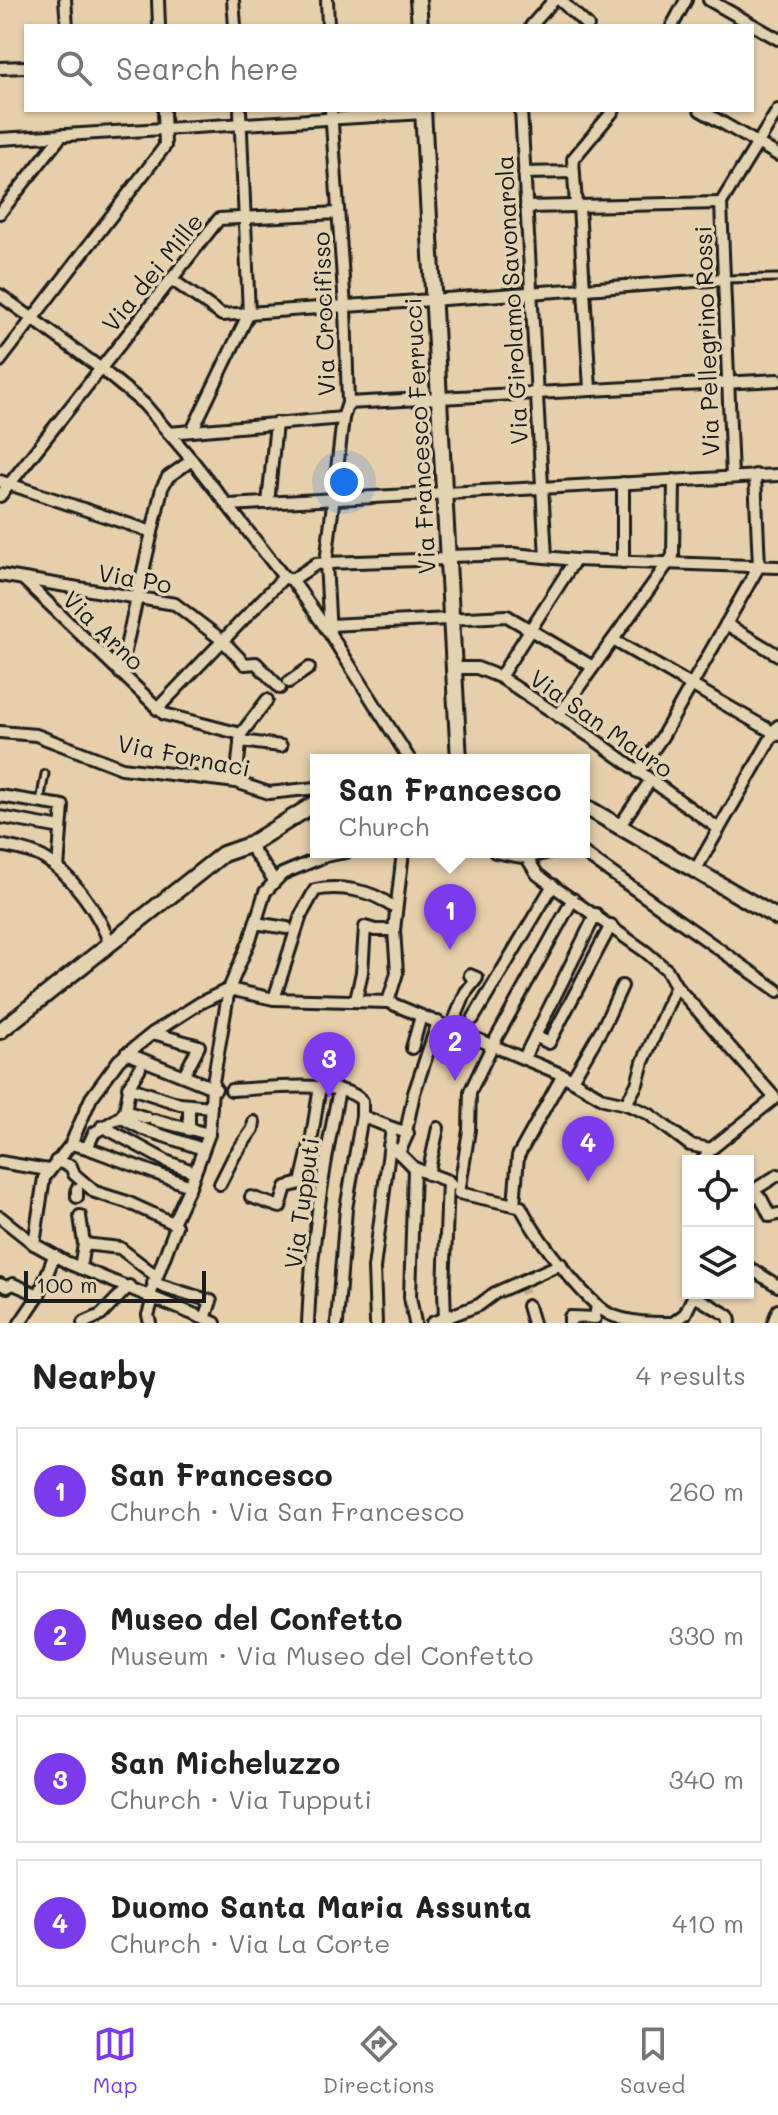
<!DOCTYPE html>
<meta charset="utf-8">
<style>
body{margin:0;font-family:Mali,sans-serif;background:#f2f2f2;color:#222}
.controls{position:absolute;right:24px;bottom:24px;display:grid;overflow:hidden;border-radius:0px;box-shadow:0 2px 6px #0004}
.controls button{width:72px;height:72px;display:grid;place-items:center;padding:0;border:0;border-bottom:2px solid #e0e0e0;background:#fff;color:#222;font:40px sans-serif}
.scale{position:absolute;left:24px;bottom:20px;width:182px;box-sizing:border-box;padding-left:8px;border:4px solid #1c1c1c;border-top:0;font-size:22px;line-height:28px;white-space:nowrap;color:#1c1c1c;-webkit-text-stroke:6px #e4d3b0;paint-order:stroke}
.you{position:absolute;left:344px;top:482px;width:28px;height:28px;margin:-20px;border:6px solid #fff;border-radius:50%;background:#1a73e8;box-shadow:0 0 0 12px #1a73e833}
.badge{display:grid;place-items:center;width:52px;height:52px;border-radius:50%;background:#7c3aed;color:#fff;font-size:26px;font-weight:700}
.pin{position:absolute;translate:-50% -66px;filter:drop-shadow(0 2px 4px #0008)}
.pin::after{content:'';position:absolute;top:42px;width:28px;height:24px;background:inherit;clip-path:polygon(0 0,100% 0,50% 100%)}
.popup{position:absolute;left:310px;top:754px;width:280px;height:104px;box-sizing:border-box;display:grid;place-content:center;border-radius:0px;background:#fff;filter:drop-shadow(0 2px 6px #0005);font-size:26px;white-space:nowrap;color:#767676}
.popup b{font-size:30px;color:#222}
.popup::after{content:'';position:absolute;left:50%;top:100%;margin-left:-16px;border:16px solid transparent;border-top-color:#fff}
.list{margin:0;padding:0;list-style:none}
h2{display:flex;justify-content:space-between;align-items:center;height:104px;margin:0;padding:0 32px;font-size:34px}
h2 small{font-size:26px;font-weight:400;color:#767676}
.list li{display:grid;grid-template-columns:52px 1fr auto;gap:24px;align-items:center;box-sizing:border-box;height:128px;margin:0 16px 16px;padding:0 16px;border:2px solid #e0e0e0;border-radius:0px}
.list b{display:block;font-size:30px;white-space:nowrap}
.list p{margin:0;font-size:26px;white-space:nowrap;color:#767676}
.list em{font-size:26px;font-style:normal;color:#767676}
.icon{flex:none;width:44px;height:44px;fill:none;stroke:currentColor;stroke-width:2;stroke-linecap:round;stroke-linejoin:round}
.map{position:relative;flex:none;width:778px;height:1323px;overflow:hidden}
.search{position:absolute;background:#fff;box-shadow:0 2px 6px #0004;left:24px;right:24px;top:24px;height:88px;display:flex;align-items:center;gap:20px;box-sizing:border-box;padding:0 28px;border-radius:0px;color:#767676;font-size:30px}
.sheet{height:680px;background:#fff}
nav{display:flex;justify-content:space-around;align-items:center;box-sizing:border-box;height:112px;border-top:2px solid #e0e0e0;background:#fff;font-size:22px;color:#767676}
nav a{display:grid;justify-items:center;gap:4px}
nav .on{color:#7c3aed}
.map>svg:first-child{display:block}
.lines{fill:none;stroke-linecap:round;stroke-linejoin:round}
.street-tunnel{stroke:#beab8e;stroke-width:10;stroke-dasharray:10 5;stroke-linecap:butt}
.lane-casing{stroke:#1c1c1c;stroke-width:11}
.street-casing{stroke:#1c1c1c;stroke-width:16}
.secondary-casing{stroke:#1c1c1c;stroke-width:20}
.lane{stroke:#e4d3b0;stroke-width:5}
.street{stroke:#e4d3b0;stroke-width:10}
.secondary{stroke:#e4d3b0;stroke-width:14}
.labels{text-anchor:middle;dominant-baseline:central;stroke-width:7;stroke-linejoin:round;paint-order:stroke}
.street-label{font-size:24px;fill:#1c1c1c;stroke:#e4d3b0}
</style>
<div class="map">
<svg width="778" height="1323" viewBox="0 0 778 1323">
<rect width="100%" height="100%" fill="#e7cfab"/>
<filter id="ink" filterUnits="userSpaceOnUse"><feTurbulence type="fractalNoise" baseFrequency=".0125" numOctaves="2"/><feDisplacementMap in="SourceGraphic" scale="16" xChannelSelector="R" yChannelSelector="G"/><feConvolveMatrix kernelMatrix="1 2 1 2 8 2 1 2 1" color-interpolation-filters="sRGB"/></filter>
<g filter="url(#ink)">
<g class="lines">
<!-- street-tunnel -->
<path class="street-tunnel" d="M522,1284L528,1306"/>
<!-- lane casing -->
<g class="lane-casing">
<g id="lane">
<path d="M725,279L778,278"/>
<path d="M40,802L45,774"/>
</g>
</g>
<!-- street casing -->
<g class="street-casing">
<g id="street">
<path d="M65,0L67,26"/>
<path d="M158,0L159,26"/>
<path d="M233,0L235,26"/>
<path d="M327,0L328,26"/>
<path d="M560,0L588,26"/>
<path d="M709,0L778,39"/>
<path d="M531,26L554,0"/>
<path d="M672,26L686,0"/>
<path d="M0,68L26,67"/>
<path d="M521,110L546,557"/>
<path d="M700,110L778,155"/>
<path d="M0,139L423,113"/>
<path d="M524,173L573,172"/>
<path d="M721,203L732,477"/>
<path d="M721,203L778,110"/>
<path d="M576,206L573,159L614,110"/>
<path d="M579,206L590,389"/>
<path d="M526,207L721,203"/>
<path d="M0,213L62,135"/>
<path d="M171,279L222,315L724,279"/>
<path d="M0,295L100,368L144,404L192,460L284,577L292,580L330,634L410,760"/>
<path d="M0,361L165,146L164,110"/>
<path d="M348,403L778,380"/>
<path d="M192,431L343,418"/>
<path d="M169,433L192,431L249,313L240,110"/>
<path d="M0,481L152,532"/>
<path d="M0,496L219,219L338,213"/>
<path d="M268,503L276,423"/>
<path d="M228,505L778,475"/>
<path d="M448,556L514,554L575,560L778,567"/>
<path d="M623,562V483"/>
<path d="M0,575L175,604L222,640L245,664L256,663L280,688"/>
<path d="M24,580L164,714L241,734"/>
<path d="M292,580L316,564L326,563L448,559"/>
<path d="M726,624L778,655"/>
<path d="M330,625L507,616L593,667"/>
<path d="M330,633L326,563L343,418L348,403L345,307L331,110"/>
<path d="M613,640L778,735"/>
<path d="M454,668H477L500,677L594,739L719,829"/>
<path d="M120,673L162,488L168,477L192,460"/>
<path d="M500,677L575,560"/>
<path d="M289,682L309,668"/>
<path d="M157,709L284,577"/>
<path d="M558,716L673,556L674,480"/>
<path d="M0,732L36,735L122,768L236,782L269,793L316,788"/>
<path d="M240,741L281,746"/>
<path d="M638,772L662,737L759,566L755,475"/>
<path d="M236,782L241,734L267,700"/>
<path d="M0,796L63,806L58,868"/>
<path d="M0,817L61,828"/>
<path d="M619,827L650,781"/>
<path d="M0,845C14,848 29,850 42,857C71,873 100,914 110,945"/>
<path d="M249,845L274,880"/>
<path d="M495,852L527,858L549,852"/>
<path d="M582,852L778,991"/>
<path d="M527,858L537,874L546,881L646,952L667,970L676,986"/>
<path d="M696,869L778,726"/>
<path d="M255,923L287,928"/>
<path d="M229,989L274,999L388,1002L563,1075L604,1099L626,1104"/>
<path d="M274,999L301,915L315,890C339,885 371,890 390,905"/>
<path d="M356,1000L362,972L365,927L375,930H394"/>
<path d="M388,1002L397,973L394,930L403,852"/>
<path d="M473,1019L553,885"/>
<path d="M451,1028L466,992L477,978L470,975"/>
<path d="M153,1033L199,1046L184,1075"/>
<path d="M535,1036L596,914"/>
<path d="M412,1048L421,1016"/>
<path d="M126,1053L216,1089"/>
<path d="M524,1058L535,1036L549,1043L611,925"/>
<path d="M563,1075L518,1156L514,1205L459,1193L469,1130L470,1092L493,1044L573,899"/>
<path d="M572,1080L605,1023L622,986"/>
<path d="M132,1081L140,1068"/>
<path d="M128,1087L180,1104L211,1107"/>
<path d="M231,1090C262,1089 342,1078 362,1101V1116L392,1128"/>
<path d="M189,1105V1130"/>
<path d="M125,1111L147,1118"/>
<path d="M120,1117L143,1129L203,1149"/>
<path d="M154,1120L209,1134"/>
<path d="M102,1126L168,1162L195,1172"/>
<path d="M406,1132L414,1093L438,1022"/>
<path d="M71,1144L87,1148L94,1133L120,1117L125,1111L130,1084"/>
<path d="M87,1148L190,1186"/>
<path d="M399,1153L414,1168L448,1181L451,1185"/>
<path d="M56,1161L71,1166L74,1174L95,1192L127,1202L173,1223"/>
<path d="M702,1161L711,1149L775,1098L676,986L643,1062L637,1084L626,1104L649,1114L690,1145L711,1149"/>
<path d="M0,1162L48,1170"/>
<path d="M414,1168L410,1297L415,1323"/>
<path d="M428,1174L438,1128"/>
<path d="M220,1184L234,1156L253,1129L254,1122"/>
<path d="M77,1189V1197"/>
<path d="M753,1191L762,1200L770,1216L778,1214"/>
<path d="M749,1193L778,1175"/>
<path d="M251,1197L280,1207L286,1187L301,1183L312,1136L320,1086"/>
<path d="M514,1205L521,1207C533,1233 584,1300 609,1314C628,1323 651,1323 671,1323"/>
<path d="M80,1216L84,1244"/>
<path d="M0,1217L34,1244L68,1263L215,1323"/>
<path d="M34,1244L44,1178L71,1144L91,1098L119,1060L153,1033L200,1003L229,989"/>
<path d="M748,1267L778,1286"/>
<path d="M80,1268L84,1244L120,1248L156,1276"/>
<path d="M153,1283L211,1301L205,1319"/>
<path d="M0,1284L7,1287L13,1284L39,1295"/>
<path d="M694,1296L729,1316L730,1322"/>
<path d="M149,1298L176,1226L173,1223L190,1186L209,1134L212,1088L229,989L251,937L265,892L282,874L325,856L346,852"/>
<path d="M528,1306L533,1323"/>
<path d="M445,1318L444,1290L448,1181"/>
<path d="M20,1323L39,1295L54,1256"/>
<path d="M83,1323L101,1315L129,1286"/>
<path d="M150,1323L148,1315L153,1299"/>
<path d="M308,1323C311,1244 323,1168 339,1090"/>
<path d="M337,1323L346,1209L362,1116"/>
<path d="M376,1323L374,1268L392,1128L408,1133L399,1153L389,1145"/>
<path d="M432,1323L479,1305L495,1293L561,1264"/>
<path d="M570,1323V1317L595,1318L597,1305"/>
<path d="M673,1323L685,1314L695,1293"/>
<path d="M773,1323L778,1310"/>
</g>
</g>
<!-- secondary casing -->
<g class="secondary-casing">
<g id="secondary">
<path d="M418,0L420,26"/>
<path d="M423,110L459,760"/>
<path d="M584,806L778,918"/>
<path d="M0,1031L223,854L249,845L316,803"/>
</g>
</g>
<!-- lane -->
<use href="#lane" class="lane"/>
<!-- street -->
<use href="#street" class="street"/>
<!-- secondary -->
<use href="#secondary" class="secondary"/>
</g>
</g>
<g class="labels">
<!-- street labels -->
<g class="street-label">
<text transform="translate(152 272) rotate(-51)">Via dei Mille</text>
<text transform="translate(511 300) rotate(-93)">Via Girolamo Savonarola</text>
<text transform="translate(323 314) rotate(-92)">Via Crocifisso</text>
<text transform="translate(706 341) rotate(-92)">Via Pellegrino Rossi</text>
<text transform="translate(419 436) rotate(-93)">Via Francesco Ferrucci</text>
<text transform="translate(135 578) rotate(10)">Via Po</text>
<text transform="translate(104 630) rotate(44)">Via Arno</text>
<text transform="translate(602 723) rotate(35)">Via San Mauro</text>
<text transform="translate(184 755) rotate(11)">Via Fornaci</text>
<text transform="translate(301 1203) rotate(-82)">Via Tupputi</text>
</g>
</g>
</svg>
<div class="controls">
<button><svg class="icon" aria-label="locate" viewBox="0 0 24 24"><circle cx="12" cy="12" r="6"/><path d="M12 2v4M12 18v4M2 12h4M18 12h4"/></svg></button>
<button><svg class="icon" aria-label="layers" viewBox="0 0 24 24"><path d="M12 4l9 5-9 5-9-5zM3 14l9 5 9-5"/></svg></button>
</div>
<div class="scale">100 m</div>
<div class="you"></div>
<div class="pin badge" style="left:450px;top:950px">1</div>
<div class="popup"><b>San Francesco</b>Church</div>
<div class="pin badge" style="left:455px;top:1081px">2</div>
<div class="pin badge" style="left:329px;top:1098px">3</div>
<div class="pin badge" style="left:588px;top:1182px">4</div>
<div class="search"><svg class="icon" aria-label="search" viewBox="0 0 24 24"><circle cx="10" cy="10" r="6"/><path d="M15 15l6 6"/></svg>Search here</div>
</div>
<section class="sheet">
<h2>Nearby<small>4 results</small></h2>
<ul class="list">
<li><span class="badge">1</span><div><b>San Francesco</b><p>Church · Via San Francesco</p></div><em>260 m</em></li>
<li><span class="badge">2</span><div><b>Museo del Confetto</b><p>Museum · Via Museo del Confetto</p></div><em>330 m</em></li>
<li><span class="badge">3</span><div><b>San Micheluzzo</b><p>Church · Via Tupputi</p></div><em>340 m</em></li>
<li><span class="badge">4</span><div><b>Duomo Santa Maria Assunta</b><p>Church · Via La Corte</p></div><em>410 m</em></li>
</ul>
</section>
<nav>
<a class="on"><svg class="icon" aria-label="map" viewBox="0 0 24 24"><path d="M3 6l6-2 6 2 6-2v14l-6 2-6-2-6 2zM9 4v14M15 6v14"/></svg>Map</a>
<a><svg class="icon" aria-label="directions" viewBox="0 0 24 24"><path d="M12 3l9 9-9 9-9-9zM9 14v-3h6M13 9l2 2-2 2"/></svg>Directions</a>
<a><svg class="icon" aria-label="saved" viewBox="0 0 24 24"><path d="M7 4h10v16l-5-4-5 4z"/></svg>Saved</a>
</nav>
